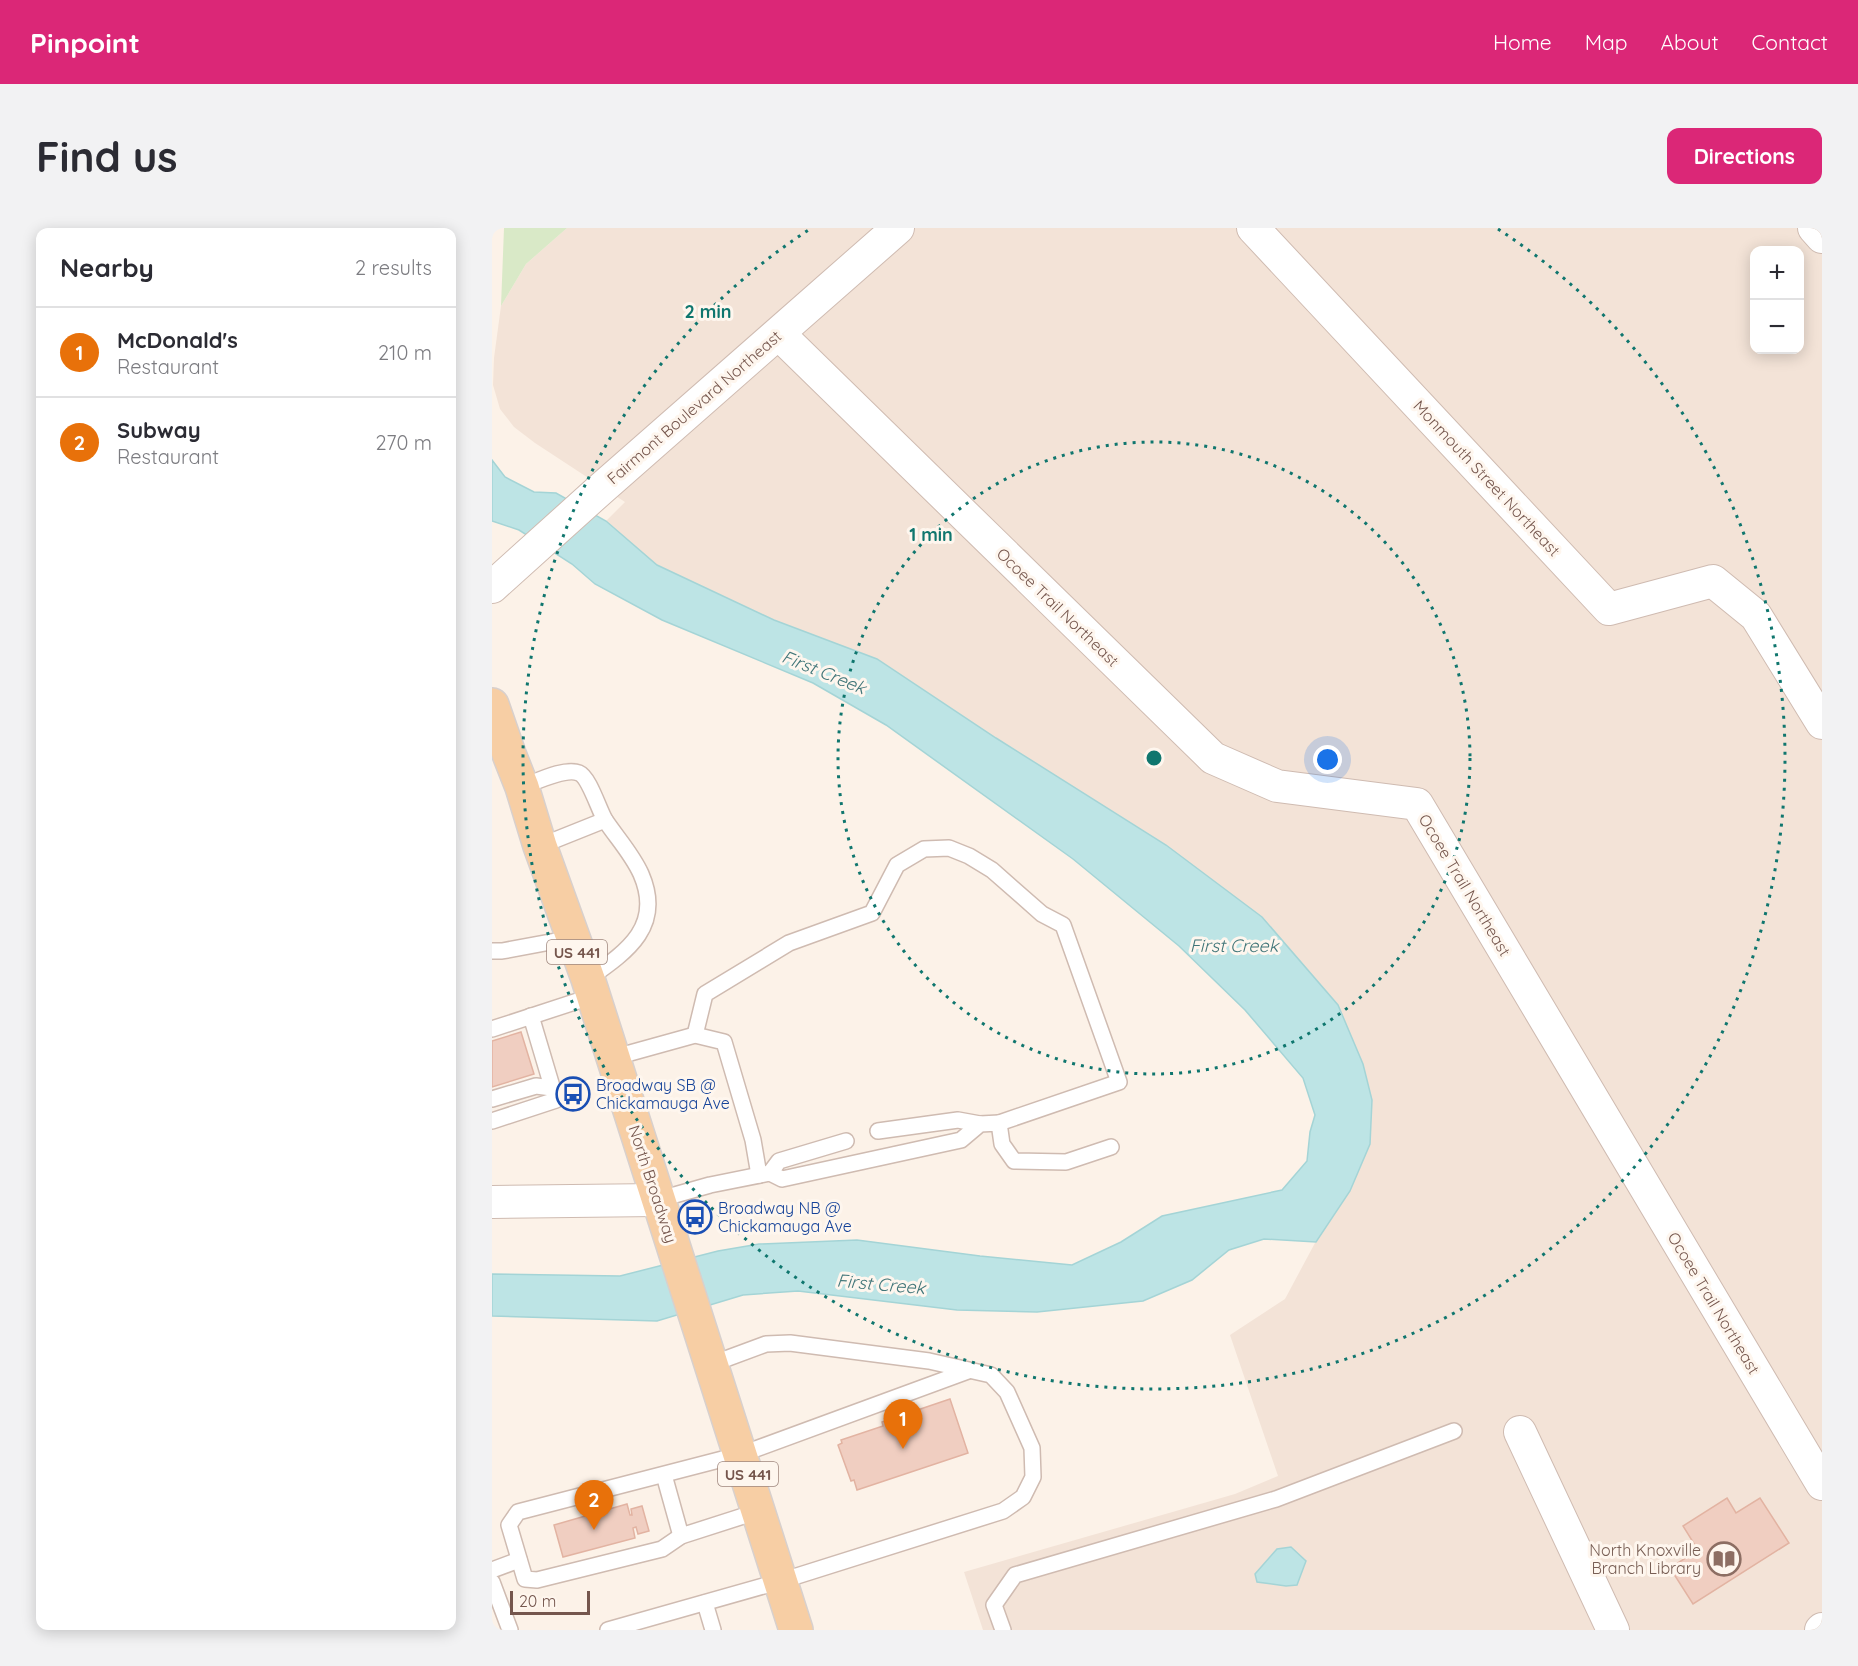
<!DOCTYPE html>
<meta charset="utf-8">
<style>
body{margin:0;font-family:Quicksand,sans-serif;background:#f2f2f3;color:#2b2b33}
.controls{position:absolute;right:18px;top:18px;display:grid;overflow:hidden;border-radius:12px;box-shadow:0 3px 15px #0003}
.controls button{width:54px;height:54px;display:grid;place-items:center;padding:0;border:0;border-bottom:2px solid #e1e1e2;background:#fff;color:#2b2b33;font:30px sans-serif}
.scale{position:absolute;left:18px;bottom:15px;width:80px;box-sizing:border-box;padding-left:6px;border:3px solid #75564d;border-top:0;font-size:16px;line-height:21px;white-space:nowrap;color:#75564d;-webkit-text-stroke:4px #fef6ee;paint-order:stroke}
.you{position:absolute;left:836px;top:532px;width:21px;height:21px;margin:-15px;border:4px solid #fff;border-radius:50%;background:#1a73e8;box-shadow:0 0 0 9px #1a73e833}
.badge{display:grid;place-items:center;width:39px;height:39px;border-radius:50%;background:#db2777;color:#fff;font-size:20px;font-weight:700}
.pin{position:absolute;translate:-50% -50px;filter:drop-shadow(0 2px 3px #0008)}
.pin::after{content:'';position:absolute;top:32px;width:21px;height:18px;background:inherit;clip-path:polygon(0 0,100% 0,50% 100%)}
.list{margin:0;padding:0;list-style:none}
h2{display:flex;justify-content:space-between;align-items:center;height:78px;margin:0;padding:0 24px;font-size:26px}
h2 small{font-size:20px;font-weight:400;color:#7c7c81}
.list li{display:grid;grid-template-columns:39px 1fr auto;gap:18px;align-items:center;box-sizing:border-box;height:90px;padding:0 24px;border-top:2px solid #e1e1e2}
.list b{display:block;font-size:22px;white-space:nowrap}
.list p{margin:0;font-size:20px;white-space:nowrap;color:#7c7c81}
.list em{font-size:20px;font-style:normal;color:#7c7c81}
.map{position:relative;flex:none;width:1330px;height:1402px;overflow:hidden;border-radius:12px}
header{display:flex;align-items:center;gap:36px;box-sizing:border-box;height:84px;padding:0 30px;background:#db2777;color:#fff}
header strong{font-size:28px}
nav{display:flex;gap:33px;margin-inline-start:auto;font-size:21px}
.intro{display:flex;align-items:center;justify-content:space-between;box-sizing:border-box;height:144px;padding:0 36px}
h1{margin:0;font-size:42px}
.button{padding:15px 27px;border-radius:12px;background:#db2777;color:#fff;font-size:21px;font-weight:700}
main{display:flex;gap:36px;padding:0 36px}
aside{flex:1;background:#fff;border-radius:12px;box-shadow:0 3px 15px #0003}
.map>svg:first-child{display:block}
.residential{fill:#f3e3d7;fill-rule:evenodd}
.green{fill:#d9e9c7}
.water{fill:#bde4e5;stroke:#a4d4d6;stroke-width:1.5}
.building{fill:#f0cec1;stroke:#e2b3a2;stroke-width:1.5}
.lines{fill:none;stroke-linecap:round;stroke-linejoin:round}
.lane-casing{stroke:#cfbbb1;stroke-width:18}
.street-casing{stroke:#cfbbb1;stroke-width:34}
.primary-casing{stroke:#d8d0cd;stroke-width:36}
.lane{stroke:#fff;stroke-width:15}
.street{stroke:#fff;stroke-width:32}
.primary{stroke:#f7cea4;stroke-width:33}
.ring{fill:none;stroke:#0f766e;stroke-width:3;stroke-dasharray:3 6}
.labels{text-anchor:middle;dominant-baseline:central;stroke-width:6;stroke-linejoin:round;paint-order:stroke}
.shield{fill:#fef6ee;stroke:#9e867d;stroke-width:1.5}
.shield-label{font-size:15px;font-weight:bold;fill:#75564d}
.street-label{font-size:16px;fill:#75564d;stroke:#fef6ee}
.transit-label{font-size:16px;fill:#164399;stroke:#fef6ee;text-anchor:start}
.education-label{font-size:16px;fill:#785e54;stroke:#fef6ee;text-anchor:end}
.water-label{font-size:18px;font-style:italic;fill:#417679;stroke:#fef6ee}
.centre{fill:#0f766e;stroke:#fef6ee;stroke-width:3}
.ring-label{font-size:18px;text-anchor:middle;font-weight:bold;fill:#0f766e;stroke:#fef6ee;stroke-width:6;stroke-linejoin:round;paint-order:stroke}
</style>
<header>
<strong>Pinpoint</strong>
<nav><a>Home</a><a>Map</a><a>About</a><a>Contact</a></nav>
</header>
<div class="intro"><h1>Find us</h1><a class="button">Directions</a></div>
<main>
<aside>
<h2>Nearby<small>2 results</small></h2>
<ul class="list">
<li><span class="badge" style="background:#e8710a">1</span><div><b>McDonald's</b><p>Restaurant</p></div><em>210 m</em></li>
<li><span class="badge" style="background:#e8710a">2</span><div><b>Subway</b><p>Restaurant</p></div><em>270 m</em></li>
</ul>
</aside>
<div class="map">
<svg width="1330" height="1402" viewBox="0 0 1330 1402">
<rect width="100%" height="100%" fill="#fcf2e8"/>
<!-- residential -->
<path class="residential" d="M75,0H1330V1402H491L472,1344L743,1266L786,1248L738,1107L793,1071L831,1000L858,963L770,689L674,617L504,510L385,431L282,392L165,337L114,293L133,274L43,215L22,199L8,181L1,157L2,130L9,78L34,36ZM1262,22H1308V122H1262Z"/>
<!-- green -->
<path class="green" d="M12,0H75L34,36L9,78Z"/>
<!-- water -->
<g class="water">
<path d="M0,232L13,249L42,264L64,265L114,293L165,337L282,392L385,431L504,510L674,617L770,689L846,777L871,836L880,872L878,916L858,963L824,1014L772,1011L737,1022L700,1052L651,1073L545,1084L465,1082L306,1063L251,1067L165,1093L0,1088V1046L128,1048L226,1023L267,1016L365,1012L488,1028L580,1037L629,1014L670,988L790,962L815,933L818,904L823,887L811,850L753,782L687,718L581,631L394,497L321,455L170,392L103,356L80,336L27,302L0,293Z"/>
<path d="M799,1319L814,1333L805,1357L794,1358L765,1354L763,1346L785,1321Z"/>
</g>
<!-- building -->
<g class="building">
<path d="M29,804L42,846L0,859V813Z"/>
<path d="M458,1171L476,1225L365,1262L362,1252L359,1253L346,1217L350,1215L349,1212L391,1198L390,1194Z"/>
<path d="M1235,1270L1244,1285L1268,1270L1297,1315L1201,1376L1178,1340L1206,1322L1191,1298Z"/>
<path d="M135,1276L138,1287H140L139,1281L150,1278L157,1303L146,1306L144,1299L141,1300L143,1310L71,1329L62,1297Z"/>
</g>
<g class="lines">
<!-- lane casing -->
<g class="lane-casing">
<g id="lane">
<path d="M30,559C44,554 73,539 87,545C97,549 107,582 113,592C125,610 140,626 149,646C172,699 134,724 96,751"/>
<path d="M48,618L113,592"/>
<path d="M0,723H10L80,710"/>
<path d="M0,801L101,768"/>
<path d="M203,807L213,766L297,715L380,685L405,637L432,621L457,620L477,628L500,642L550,686L571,697L627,854L507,895"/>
<path d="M120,830L203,807L232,814L261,912L267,947"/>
<path d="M0,871L44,858L60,860"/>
<path d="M0,893L64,872L39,788"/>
<path d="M386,903L466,892L488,896"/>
<path d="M278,945L287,933L354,913"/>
<path d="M165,972L218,957L278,945L290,951L469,912L488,896L507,895L510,916L522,933L574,934L619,919"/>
<path d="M172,1247L189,1308"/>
<path d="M267,1283L189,1308L170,1321L45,1352L33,1351L17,1297L26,1284L250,1226L476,1143"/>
<path d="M0,1342L27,1332"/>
<path d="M0,1354L18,1402"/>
<path d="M213,1375L221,1402"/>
<path d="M116,1402L289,1353L511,1283L531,1269L541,1249L540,1220L515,1164L499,1147L437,1133L298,1115L274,1116L220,1136"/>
<path d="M511,1402L502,1377L523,1347L784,1271L962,1203"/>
</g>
</g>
<!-- street casing -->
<g class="street-casing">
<g id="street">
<path d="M761,0L1117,381L1221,353L1264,388L1330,495"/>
<path d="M1322,0L1330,9"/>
<path d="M287,106L721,530L785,558L925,576L1330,1256"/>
<path d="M0,359L110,260L406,0"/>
<path d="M0,974L165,972"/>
<path d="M1028,1204L1121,1402"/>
<path d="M1329,1402L1330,1401"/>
</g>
</g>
<!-- primary casing -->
<g class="primary-casing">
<path id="primary" d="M0,477L17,526L30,559L48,618L96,751L304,1402"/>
</g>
<!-- lane -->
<use href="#lane" class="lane"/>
<!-- street -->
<use href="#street" class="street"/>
<!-- primary -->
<use href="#primary" class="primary"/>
</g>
<!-- distance rings -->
<g class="ring">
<circle cx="662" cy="530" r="316"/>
<path d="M1006 1A631 631 0 1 1 318 1"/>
</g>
<!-- icons -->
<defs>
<g id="bus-ring" transform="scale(1.725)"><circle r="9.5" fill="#fef6ee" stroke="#1a4fb4" stroke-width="1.5"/><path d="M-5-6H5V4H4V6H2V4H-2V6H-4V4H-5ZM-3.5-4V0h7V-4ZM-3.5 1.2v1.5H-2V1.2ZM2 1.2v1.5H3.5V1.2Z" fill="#1a4fb4"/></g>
<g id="library-ring" transform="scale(1.725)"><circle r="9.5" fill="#fef6ee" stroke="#8d6e63" stroke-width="1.5"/><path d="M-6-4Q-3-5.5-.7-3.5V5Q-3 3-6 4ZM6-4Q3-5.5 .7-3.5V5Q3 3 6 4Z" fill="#8d6e63"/></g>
</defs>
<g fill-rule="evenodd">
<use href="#bus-ring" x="81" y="866"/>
<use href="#bus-ring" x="203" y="989"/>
<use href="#library-ring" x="1232" y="1331"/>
</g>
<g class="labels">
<!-- shield labels -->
<g class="shield">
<rect x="55" y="712" width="60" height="24" rx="4.5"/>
<rect x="226" y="1234" width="60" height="24" rx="4.5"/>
</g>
<g class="shield-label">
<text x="85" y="724">US 441</text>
<text x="256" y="1246">US 441</text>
</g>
<!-- street labels -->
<g class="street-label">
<text transform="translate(202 179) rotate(-41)">Fairmont Boulevard Northeast</text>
<text transform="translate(995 250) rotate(47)">Monmouth Street Northeast</text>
<text transform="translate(566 379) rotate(44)">Ocoee Trail Northeast</text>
<text transform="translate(973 657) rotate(59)">Ocoee Trail Northeast</text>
<text transform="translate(161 956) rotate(72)">North Broadway</text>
<text transform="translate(1222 1075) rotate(59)">Ocoee Trail Northeast</text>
</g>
<!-- transit labels -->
<g class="transit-label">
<text x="104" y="857">Broadway SB @<tspan x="104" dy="18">Chickamauga Ave</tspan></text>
<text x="226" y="980">Broadway NB @<tspan x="226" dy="18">Chickamauga Ave</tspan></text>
</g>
<!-- education labels -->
<g class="education-label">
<text x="1209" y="1322">North Knoxville<tspan x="1209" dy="18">Branch Library</tspan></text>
</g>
<!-- water labels -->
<g class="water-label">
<text transform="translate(332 444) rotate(22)">First Creek</text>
<text x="742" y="717">First Creek</text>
<text transform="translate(389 1056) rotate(5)">First Creek</text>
</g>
</g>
<circle cx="662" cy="530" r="9" class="centre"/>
<g class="ring-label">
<text x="216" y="90">2 min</text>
<text x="439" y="313">1 min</text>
</g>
</svg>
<div class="controls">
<button>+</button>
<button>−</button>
</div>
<div class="scale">20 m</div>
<div class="you"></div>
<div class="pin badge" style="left:411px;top:1221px;background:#e8710a">1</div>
<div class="pin badge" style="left:102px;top:1302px;background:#e8710a">2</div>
</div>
</main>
